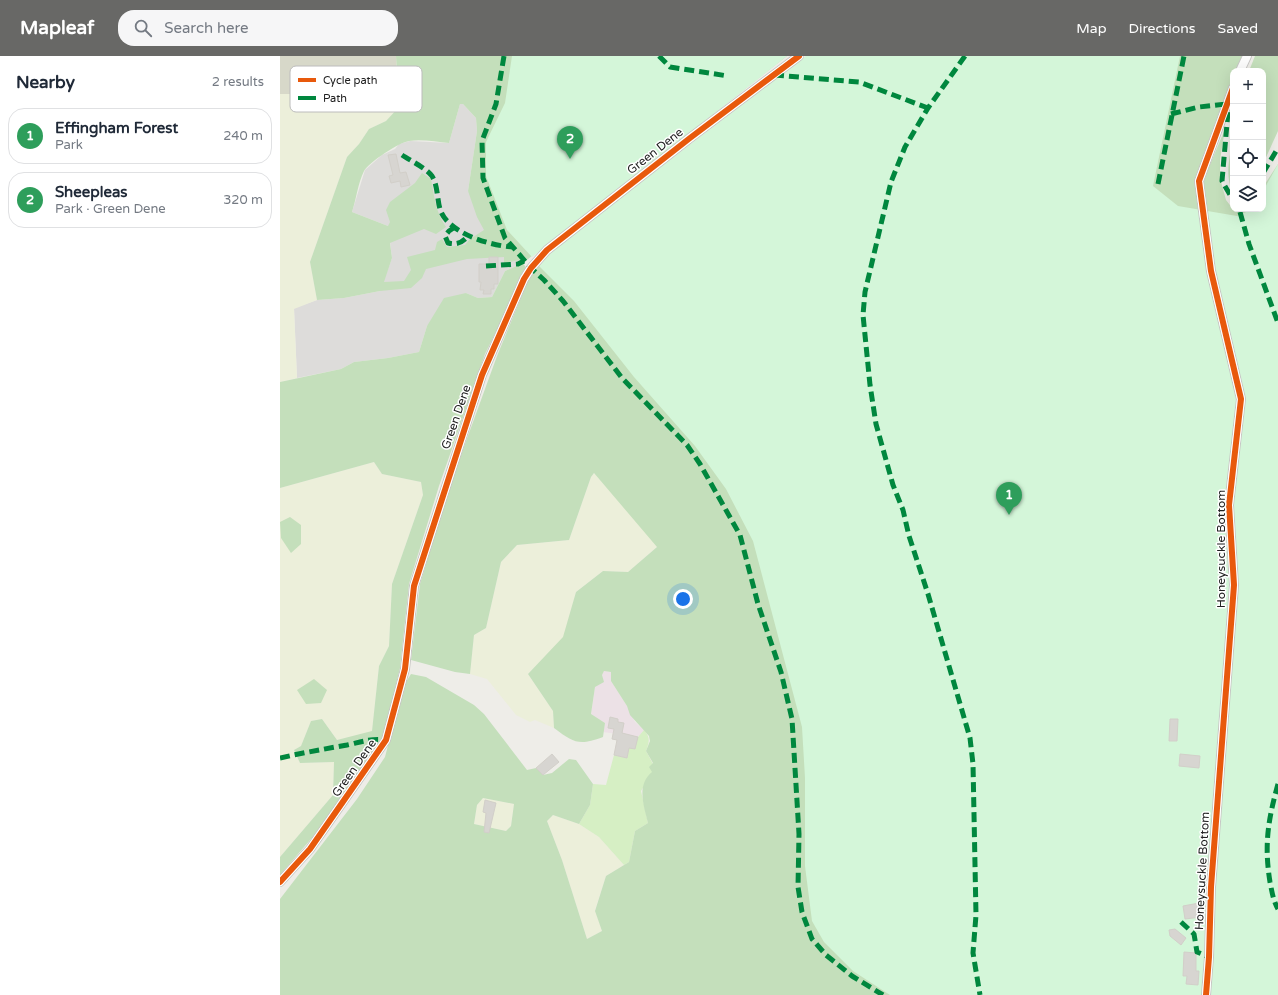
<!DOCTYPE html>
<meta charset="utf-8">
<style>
body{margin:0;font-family:"Varela Round",sans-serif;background:#f6f6f7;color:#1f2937}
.controls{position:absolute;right:12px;top:12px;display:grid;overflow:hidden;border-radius:8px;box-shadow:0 4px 16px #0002}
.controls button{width:36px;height:36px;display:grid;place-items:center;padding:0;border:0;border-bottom:1px solid #e0e1e3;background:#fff;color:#1f2937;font:20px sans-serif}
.you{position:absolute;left:403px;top:543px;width:14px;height:14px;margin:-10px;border:3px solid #fff;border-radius:50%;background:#1a73e8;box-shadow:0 0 0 6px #1a73e833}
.badge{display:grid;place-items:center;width:26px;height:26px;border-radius:50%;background:#686866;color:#fff;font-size:13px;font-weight:700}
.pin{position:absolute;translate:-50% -33px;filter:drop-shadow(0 1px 2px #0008)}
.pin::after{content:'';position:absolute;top:21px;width:14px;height:12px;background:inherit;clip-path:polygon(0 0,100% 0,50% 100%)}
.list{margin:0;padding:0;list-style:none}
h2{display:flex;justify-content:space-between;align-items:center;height:52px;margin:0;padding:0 16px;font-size:17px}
h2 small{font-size:13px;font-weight:400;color:#747a83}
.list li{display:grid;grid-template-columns:26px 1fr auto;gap:12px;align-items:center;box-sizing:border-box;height:56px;margin:0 8px 8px;padding:0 8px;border:1px solid #e0e1e3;border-radius:16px}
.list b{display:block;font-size:15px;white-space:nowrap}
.list p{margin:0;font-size:13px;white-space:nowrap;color:#747a83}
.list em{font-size:13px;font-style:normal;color:#747a83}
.icon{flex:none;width:22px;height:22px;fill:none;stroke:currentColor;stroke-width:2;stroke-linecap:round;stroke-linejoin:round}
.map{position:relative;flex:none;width:998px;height:939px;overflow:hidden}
header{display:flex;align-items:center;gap:24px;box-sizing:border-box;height:56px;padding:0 20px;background:#686866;color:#fff}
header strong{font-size:19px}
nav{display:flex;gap:22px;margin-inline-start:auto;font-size:14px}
.search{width:280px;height:36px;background:#f6f6f7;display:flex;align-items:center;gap:10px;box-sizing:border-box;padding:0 14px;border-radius:16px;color:#747a83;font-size:15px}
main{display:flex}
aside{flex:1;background:#fff}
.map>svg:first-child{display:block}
.residential{fill:#dddcda}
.industrial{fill:#ece1e6}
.construction{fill:#d7d8c9}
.farmland{fill:#ecefda}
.grass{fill:#d6efc4}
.forest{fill:#c4dfbb;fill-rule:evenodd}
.park{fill:#d4f6d9}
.building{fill:#d7d5d1;stroke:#d2cfc9}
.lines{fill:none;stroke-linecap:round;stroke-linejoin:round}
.street-casing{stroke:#c7c6c4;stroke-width:10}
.street{stroke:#fcfcfc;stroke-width:8}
.quiet{stroke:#00873e;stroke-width:5;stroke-dasharray:10 5;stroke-linecap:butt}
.cycleway-casing{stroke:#fff;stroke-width:8}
.cycleway{stroke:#e8590c;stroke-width:6}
.labels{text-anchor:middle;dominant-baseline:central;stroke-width:3;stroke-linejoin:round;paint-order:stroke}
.street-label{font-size:12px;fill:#202020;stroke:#fff}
.key{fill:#fff;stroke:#bcbcbc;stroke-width:1}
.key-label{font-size:11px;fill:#202020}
</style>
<header>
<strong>Mapleaf</strong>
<div class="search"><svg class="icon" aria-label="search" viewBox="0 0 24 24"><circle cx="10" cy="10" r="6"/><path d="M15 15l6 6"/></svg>Search here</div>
<nav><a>Map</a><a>Directions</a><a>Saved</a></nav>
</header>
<main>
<aside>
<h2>Nearby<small>2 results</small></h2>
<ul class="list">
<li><span class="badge" style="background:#2e9e5b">1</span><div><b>Effingham Forest</b><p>Park</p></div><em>240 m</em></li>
<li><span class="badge" style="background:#2e9e5b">2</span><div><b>Sheepleas</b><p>Park · Green Dene</p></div><em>320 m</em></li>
</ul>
</aside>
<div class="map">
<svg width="998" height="939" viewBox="0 0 998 939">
<rect width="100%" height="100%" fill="#eeede8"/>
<!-- residential -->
<path class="residential" d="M180,48H183L196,62L197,75L188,135L243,207L225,215L212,241L198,242L186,237L147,270L139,296L108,302L74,306L61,313L17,322L14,252L37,244L64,242L100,235L112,202L108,170L72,156L85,114L102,99L115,93L119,88L130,85L169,87Z"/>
<!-- industrial -->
<path class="industrial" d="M324,615L332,616L331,625L347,650L355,666L364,674L358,681L323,676L325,667L311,659L315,631Z"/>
<!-- construction -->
<path class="construction" d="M0,0H116L118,38H0Z"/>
<!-- farmland -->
<g class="farmland">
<path d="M0,38H118L119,51L106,65L89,73L79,88L67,101L30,206L37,244L14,253L17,322L0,326Z"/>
<path d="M94,406L102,418L141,426L143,439L112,528L109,590L99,610L92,676L57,684L42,663L31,665L21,690L14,694L20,707L54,706L53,739L0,801V432Z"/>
<path d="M314,417L378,490L348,516L323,515L296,536L284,581L248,618L273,655L274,672L255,664L250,666L236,659L207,623L190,618L194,579L206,572L221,506L237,489L289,484L311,421Z"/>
<path d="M203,742L234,748L231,770L226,775L194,768L197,749Z"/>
<path d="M273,759L299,768L319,781L344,809L326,820L315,854L322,875L307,883L282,804L267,765Z"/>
</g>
<!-- grass -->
<path class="grass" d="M364,674C371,682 369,686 366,695L373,708V716L361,735L368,767L355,775L349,806L344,809L319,781L299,768L310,749L313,728L326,729L334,699L347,702L351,682L353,680L358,681Z"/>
<!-- forest -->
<g class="forest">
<path d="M116,0H507L243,207L247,213L205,298L159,430L129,528L120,612L104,679L43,769L0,819V801L53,739L54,706L20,707L14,694L21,690L31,665L42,663L57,684L92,675L99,610L109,590L112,528L143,439L141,426L102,418L94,406L0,432V326L61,313L74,306L108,302L139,296L147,270L164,242L186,237L198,242L212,241L225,215L243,207L241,204L224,207V201L187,203L146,213L142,222L131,232L100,235L64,242L37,244L30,206L67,101L79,88L89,73L106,65L119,51ZM180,48H183L196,62L197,75L188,135L197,161L204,174L190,183L185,189L167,191L162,183L157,186L155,194L127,201L131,214L124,225L104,226L112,202L110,187L144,173L156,178L166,171C156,157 154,140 151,123L142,117L135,127L110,146L106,154L110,166L108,170L72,156C76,144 78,127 84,115C89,106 120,86 129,85C142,83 157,86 169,87Z"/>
<path d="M533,0H965L958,15H953V26L916,124L935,212L923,125L945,73L940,104V122L946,144L953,153L959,155L964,153H983V131L998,108V939H0V843L77,743L105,701L123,631L131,618L146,621L194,649L204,658L247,714L256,712L263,719L272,717L289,703L296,704L313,728L310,749L299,768L273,759L267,765L282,804L307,883L322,875L315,855L326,820L349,806L355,775L368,767C364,750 356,729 372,716L369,711L373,707L366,695L370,685L369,680L350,659L347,650L331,625V616L324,615L322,619L324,626L315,631L311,658L325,667L323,681C299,690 294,687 274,672L273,655L248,618L283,581L296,536L323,515L348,516L377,491L314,417L311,421L289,484L237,489L221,506L206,572L194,579L190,618L175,616L131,604L140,528L169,432L217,300L249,222L272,194ZM203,742L234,748L231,770L226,775L194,768L197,749Z"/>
<path d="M975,0H998V75L983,108V15H969Z"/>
<path d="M953,84V137C945,119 949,103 953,84Z"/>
<path d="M10,461L21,469V488L11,497L1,482L0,466Z"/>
<path d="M34,623L47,634L41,647L26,648L17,634Z"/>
</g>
<!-- park -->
<g class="park">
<path d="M232,0H507L252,201L227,174L206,120V86L225,47Z"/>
<path d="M526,0H900L873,130L898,150L957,160L973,153H983V135L998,108V939H610L573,915L544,886L532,865L525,810V722L522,671L473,485L446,433L415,390L354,321L294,245L259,210L272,194Z"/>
</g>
<!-- building -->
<g class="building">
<path d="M116,98L120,117L126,116L130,129L121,131L120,125L111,127L109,120L113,119L108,99Z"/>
<path d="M209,201H218V228H214V233H211V238H203L204,234H200L201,226H199V208H209Z"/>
<path d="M330,661L338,663V666L344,667L342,677L358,681L355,693L349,692L347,702L334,699L337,684L332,683L334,673L328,672Z"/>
<path d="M890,663H898L897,685H889Z"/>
<path d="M272,698L279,706L263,719L256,712Z"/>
<path d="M900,698L920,700L919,712L899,710Z"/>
<path d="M205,744L216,747L209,777L204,776L206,757L203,756Z"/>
<path d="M919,847L922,861L905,863L903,850Z"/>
<path d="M895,873L906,882L901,889L890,880L889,874Z"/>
<path d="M904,896L916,897V915H919L918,929L906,928L907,920H903Z"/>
</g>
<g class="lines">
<!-- street casing -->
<g class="street-casing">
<g id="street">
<path d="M960,15L967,0"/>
<path d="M0,826L30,793L106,684L125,613L134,530L202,319L244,223L251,212L267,194L410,82L519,0"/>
<path d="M926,939L929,901L931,831L954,529L949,449L961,343L931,215L919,125L953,32"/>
</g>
</g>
<!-- street -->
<use href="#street" class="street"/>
<!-- quiet -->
<g class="quiet">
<path d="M224,0L216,48L202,85L203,122L225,182L251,212L264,224L283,245L342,322L407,389L420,408L460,479L478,548L501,616L512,663L519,778L518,831L522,856L532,883L546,899L572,920L603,939"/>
<path d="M379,0L390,11L448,20"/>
<path d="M685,0L648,52L625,91L611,126L585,236L583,259L590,329L596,368L613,429L623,454L629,480L648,538L690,682L693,708L694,758L696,859L693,897L700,939"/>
<path d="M494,19L579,26L648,52"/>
<path d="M948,56L942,125L953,144"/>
<path d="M891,58L919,51L946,48"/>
<path d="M122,99C131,105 146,112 152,120C158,130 157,143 160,153C167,177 211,190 233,191"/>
<path d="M983,117L998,92"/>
<path d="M878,128L904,0"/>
<path d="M960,156L969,188L998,267"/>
<path d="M175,171L169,175L165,180L168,187C177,189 182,187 189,179"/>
<path d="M206,210L238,208L244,205"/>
<path d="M0,702C22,697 44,693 67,689C81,686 92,682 106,684"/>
<path d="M998,728C988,764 984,789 990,826C992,836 993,844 998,853"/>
<path d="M901,866L914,878L917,896L929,901"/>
</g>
<!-- cycleway casing -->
<g class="cycleway-casing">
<g id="cycleway">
<path d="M0,826L30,793L106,684L125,613L134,530L202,319L244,223L251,212L267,194L410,82L519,0"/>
<path d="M926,939L929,901L931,831L954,529L949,449L961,343L931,215L919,125L953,32"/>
</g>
</g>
<!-- cycleway -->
<use href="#cycleway" class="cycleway"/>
</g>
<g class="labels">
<!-- street labels -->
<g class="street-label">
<text transform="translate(375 95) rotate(-38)">Green Dene</text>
<text transform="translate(176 361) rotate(-71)">Green Dene</text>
<text transform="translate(941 493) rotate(-90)">Honeysuckle Bottom</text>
<text transform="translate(74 712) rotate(-55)">Green Dene</text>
<text transform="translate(922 815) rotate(-87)">Honeysuckle Bottom</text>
</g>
</g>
<!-- legend -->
<rect x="10" y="10" width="132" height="46" rx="6" class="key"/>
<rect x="18" y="22" width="18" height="4" fill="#e8590c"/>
<rect x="18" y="40" width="18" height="4" fill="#00873e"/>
<g class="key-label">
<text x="43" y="28">Cycle path</text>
<text x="43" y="46">Path</text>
</g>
</svg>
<div class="controls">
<button>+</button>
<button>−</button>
<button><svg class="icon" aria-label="locate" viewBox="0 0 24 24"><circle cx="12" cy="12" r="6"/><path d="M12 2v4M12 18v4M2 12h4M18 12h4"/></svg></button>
<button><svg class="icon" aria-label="layers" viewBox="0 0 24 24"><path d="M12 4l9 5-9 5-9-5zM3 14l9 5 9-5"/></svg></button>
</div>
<div class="you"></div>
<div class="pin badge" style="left:729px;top:459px;background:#2e9e5b">1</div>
<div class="pin badge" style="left:290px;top:103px;background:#2e9e5b">2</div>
</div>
</main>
